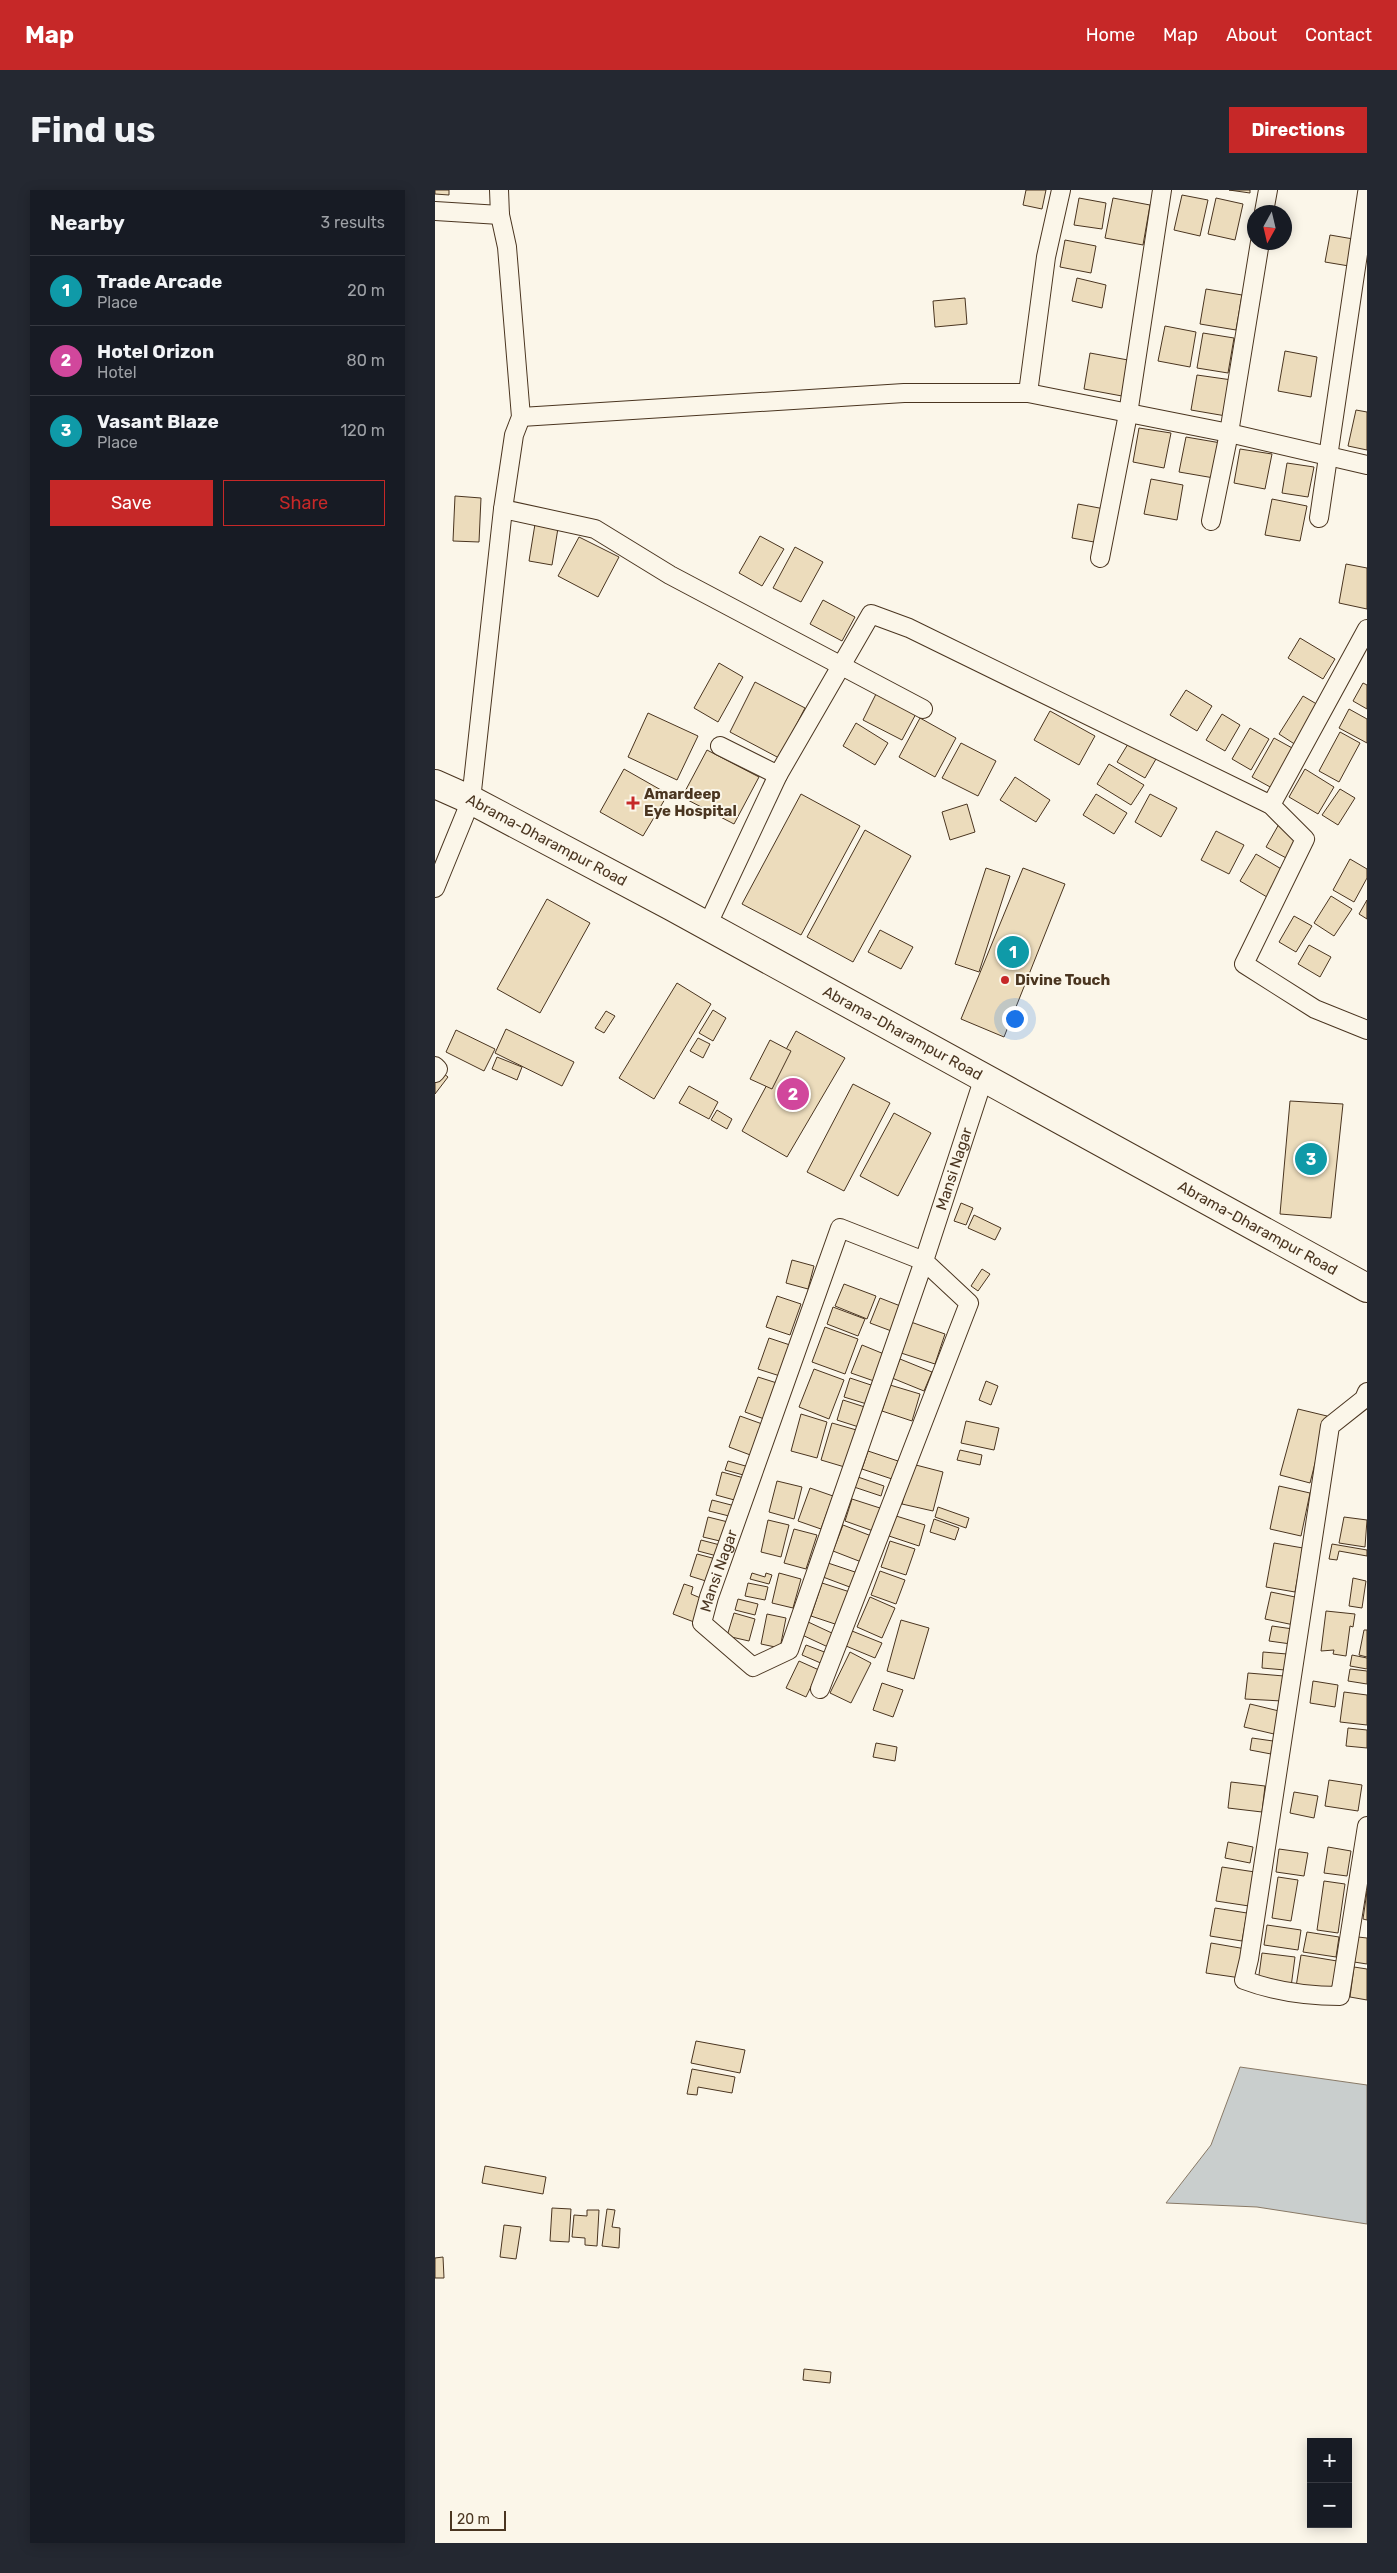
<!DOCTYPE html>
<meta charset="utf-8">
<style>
body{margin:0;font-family:Rubik,sans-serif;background:#242831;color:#f1f3f6}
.controls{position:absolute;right:15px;bottom:15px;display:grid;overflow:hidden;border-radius:0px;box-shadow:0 2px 12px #0003}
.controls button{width:45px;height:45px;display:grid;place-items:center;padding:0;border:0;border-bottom:1px solid #363941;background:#171b24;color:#f1f3f6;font:25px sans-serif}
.compass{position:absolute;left:812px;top:15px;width:45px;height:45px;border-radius:50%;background:#171b24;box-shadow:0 2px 12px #0003;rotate:188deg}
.scale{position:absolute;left:15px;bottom:12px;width:56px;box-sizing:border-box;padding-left:5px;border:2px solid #4a3520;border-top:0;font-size:14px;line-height:18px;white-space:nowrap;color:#4a3520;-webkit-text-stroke:4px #fbf6e9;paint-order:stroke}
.you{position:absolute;left:579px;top:828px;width:18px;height:18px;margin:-12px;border:4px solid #fff;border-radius:50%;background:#1a73e8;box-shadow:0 0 0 8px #1a73e833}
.badge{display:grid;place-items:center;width:32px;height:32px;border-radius:50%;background:#c62828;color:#fff;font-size:16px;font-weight:700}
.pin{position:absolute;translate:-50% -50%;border:2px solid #fff;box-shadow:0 1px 5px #0006}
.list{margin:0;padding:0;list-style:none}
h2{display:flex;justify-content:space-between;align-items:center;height:65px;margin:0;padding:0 20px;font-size:21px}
h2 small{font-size:16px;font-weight:400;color:#9ea1a6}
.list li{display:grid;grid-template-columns:32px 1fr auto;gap:15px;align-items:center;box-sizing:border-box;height:70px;padding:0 20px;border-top:1px solid #363941}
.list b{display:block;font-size:19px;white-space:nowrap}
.list p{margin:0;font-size:16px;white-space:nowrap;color:#9ea1a6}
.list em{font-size:16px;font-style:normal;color:#9ea1a6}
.actions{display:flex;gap:10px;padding:15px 20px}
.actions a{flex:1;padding:11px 0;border:1px solid #c62828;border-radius:0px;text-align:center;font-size:18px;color:#c62828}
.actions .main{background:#c62828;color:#fff}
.map{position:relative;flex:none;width:932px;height:2353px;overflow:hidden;border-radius:0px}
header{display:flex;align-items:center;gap:30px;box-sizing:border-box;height:70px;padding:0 25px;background:#c62828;color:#fff}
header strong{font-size:24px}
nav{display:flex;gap:28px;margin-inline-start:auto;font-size:18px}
.intro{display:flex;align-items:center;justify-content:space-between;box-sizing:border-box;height:120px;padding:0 30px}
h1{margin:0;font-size:35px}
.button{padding:12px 22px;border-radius:0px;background:#c62828;color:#fff;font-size:18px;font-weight:700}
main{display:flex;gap:30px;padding:0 30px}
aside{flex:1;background:#171b24;border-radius:0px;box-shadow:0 2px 12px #0003}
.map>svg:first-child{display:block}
.water{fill:#c9cecd;stroke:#887966}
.building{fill:#ecdcbc;stroke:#4a3520}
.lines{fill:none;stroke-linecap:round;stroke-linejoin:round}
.street-casing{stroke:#4a3520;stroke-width:20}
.primary-casing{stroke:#4a3520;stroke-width:30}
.street{stroke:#fbf6e9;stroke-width:18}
.primary{stroke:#fbf6e9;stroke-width:28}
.poi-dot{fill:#c62828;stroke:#fbf6e9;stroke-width:2}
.labels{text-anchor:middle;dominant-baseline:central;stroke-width:4;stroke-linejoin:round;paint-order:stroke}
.poi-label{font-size:15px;font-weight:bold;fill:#4a3520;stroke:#fbf6e9;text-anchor:start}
.street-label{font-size:15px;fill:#4a3520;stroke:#fbf6e9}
</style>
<header>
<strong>Map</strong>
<nav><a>Home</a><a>Map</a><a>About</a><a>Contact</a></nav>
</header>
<div class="intro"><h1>Find us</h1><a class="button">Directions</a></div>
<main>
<aside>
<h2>Nearby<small>3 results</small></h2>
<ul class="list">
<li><span class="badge" style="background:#0f9aa8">1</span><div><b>Trade Arcade</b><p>Place</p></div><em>20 m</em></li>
<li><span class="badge" style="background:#d1479c">2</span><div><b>Hotel Orizon</b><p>Hotel</p></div><em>80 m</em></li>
<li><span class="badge" style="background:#0f9aa8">3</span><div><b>Vasant Blaze</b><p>Place</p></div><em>120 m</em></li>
</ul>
<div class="actions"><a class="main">Save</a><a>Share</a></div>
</aside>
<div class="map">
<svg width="932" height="2353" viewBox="0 0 932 2353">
<rect width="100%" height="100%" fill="#fbf6e9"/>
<!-- water -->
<path class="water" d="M805,1877L932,1895V2034L822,2017L731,2013L776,1955Z"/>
<!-- building -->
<g class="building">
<path d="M0,0H14V5L0,4Z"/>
<path d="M591,0H611L607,19L588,15Z"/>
<path d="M794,0H815V3Z"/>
<path d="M747,5L773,10L765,46L739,40Z"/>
<path d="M644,8L671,13L667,39L639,35Z"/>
<path d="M678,8L715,15L708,55L670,48Z"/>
<path d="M781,8L808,14L800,50L773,44Z"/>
<path d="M895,45L924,50L920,77L890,72Z"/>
<path d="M630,50L661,56L656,83L625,77Z"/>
<path d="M642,88L671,95L667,118L637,111Z"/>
<path d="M771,99L807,105L801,140L765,134Z"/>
<path d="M530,108L532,134L500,137L498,111Z"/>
<path d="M730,136L761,142L755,177L723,171Z"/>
<path d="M768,143L799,148L793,183L762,178Z"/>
<path d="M850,161L882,167L876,207L843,201Z"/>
<path d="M655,163L693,170L687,206L649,199Z"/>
<path d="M762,185L797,190L791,226L756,220Z"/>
<path d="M921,220L932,222V260L913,256Z"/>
<path d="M704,238L736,243L729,278L698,272Z"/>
<path d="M751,247L786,253L779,288L744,282Z"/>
<path d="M805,259L837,264L830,299L799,293Z"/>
<path d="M852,273L879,277L873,307L847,303Z"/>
<path d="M716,289L748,295L742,330L709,324Z"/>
<path d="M20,306L46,308L44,352L18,351Z"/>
<path d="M837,309L872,316L865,351L830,345Z"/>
<path d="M643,314L675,320L670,354L637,348Z"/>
<path d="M101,328L124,332L117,375L94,371Z"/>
<path d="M325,346L349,359L327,396L304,383Z"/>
<path d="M144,347L184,367L163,407L123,386Z"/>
<path d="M360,357L388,372L366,412L338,398Z"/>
<path d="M911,374L932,378V419L904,413Z"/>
<path d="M388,410L420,427L407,451L375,434Z"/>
<path d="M865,448L900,469L888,489L853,468Z"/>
<path d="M284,473L308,487L283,532L259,518Z"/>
<path d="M320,492L370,518L344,568L295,542Z"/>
<path d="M928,493L932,495V519L918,511Z"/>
<path d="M443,500L483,520L467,550L428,530Z"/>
<path d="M751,500L777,516L762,541L735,525Z"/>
<path d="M868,506L885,516L861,555L844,544Z"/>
<path d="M914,519L932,529V553L904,538Z"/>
<path d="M615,521L660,546L644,575L599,550Z"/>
<path d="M213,523L263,546L242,590L193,567Z"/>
<path d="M787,524L805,535L790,561L771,550Z"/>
<path d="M485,528L521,548L500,587L464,567Z"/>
<path d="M421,533L453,553L440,575L408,556Z"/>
<path d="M815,538L834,549L816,580L797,569Z"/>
<path d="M905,542L925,553L904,592L884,581Z"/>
<path d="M839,548L859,559L837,598L817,587Z"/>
<path d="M526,553L561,571L543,606L507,588Z"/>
<path d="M693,554L721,569L710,588L682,572Z"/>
<path d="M272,560L324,587L299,634L247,607Z"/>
<path d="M674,574L709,595L696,615L662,594Z"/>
<path d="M189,579L233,604L208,646L165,622Z"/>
<path d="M870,579L899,597L883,624L854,607Z"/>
<path d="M580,587L615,610L601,632L565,610Z"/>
<path d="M905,599L920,608L903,635L887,625Z"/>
<path d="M366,604L425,636L366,745L307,714Z"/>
<path d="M661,604L692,623L679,644L648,625Z"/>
<path d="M715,604L742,618L726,647L700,632Z"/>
<path d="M532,614L540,642L515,650L507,622Z"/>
<path d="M844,634L866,647L853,669L831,657Z"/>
<path d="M430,640L476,666L418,772L372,747Z"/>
<path d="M781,641L809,655L794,684L766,670Z"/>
<path d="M821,664L848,680L832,707L805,691Z"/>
<path d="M915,669L932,679V688L919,712L898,700Z"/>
<path d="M551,678L575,686L544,782L520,774Z"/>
<path d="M588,678L630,694L569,847L526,829Z"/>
<path d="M896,706L917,719L899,746L879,733Z"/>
<path d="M112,709L155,733L105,823L62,799Z"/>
<path d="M932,710V729L924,724Z"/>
<path d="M859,726L877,736L861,762L844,752Z"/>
<path d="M445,740L478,757L466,779L433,762Z"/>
<path d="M874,755L896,767L885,787L863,774Z"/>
<path d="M242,793L276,814L219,909L184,888Z"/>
<path d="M278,820L291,828L278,851L264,843Z"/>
<path d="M171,821L180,826L169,843L160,838Z"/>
<path d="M71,839L139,872L127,896L60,863Z"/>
<path d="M21,840L60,859L49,881L11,862Z"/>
<path d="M361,841L410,868L352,967L307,941Z"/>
<path d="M263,848L275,854L268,868L255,861Z"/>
<path d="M335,850L356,861L337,899L315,889Z"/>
<path d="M62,867L87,877L82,890L57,879Z"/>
<path d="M0,877L13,887L0,904Z"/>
<path d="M418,894L455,913L409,1001L372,982Z"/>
<path d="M254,896L283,912L274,929L244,913Z"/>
<path d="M855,911L908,914L896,1028L845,1024Z"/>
<path d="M282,920L297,929L292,939L276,930Z"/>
<path d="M459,923L496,943L463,1006L425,986Z"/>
<path d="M526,1013L538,1018L531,1035L519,1031Z"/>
<path d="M539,1025L566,1038L560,1050L533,1038Z"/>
<path d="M357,1070L379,1076L373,1099L351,1093Z"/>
<path d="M547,1079L555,1084L543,1101L536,1096Z"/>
<path d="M409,1094L441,1106L432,1129L400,1116Z"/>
<path d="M342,1106L366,1114L355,1145L331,1137Z"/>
<path d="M445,1108L468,1117L459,1142L435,1133Z"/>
<path d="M398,1117L430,1129L423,1146L392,1134Z"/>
<path d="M473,1131L510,1144L500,1174L463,1162Z"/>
<path d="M390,1137L423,1149L410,1184L377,1172Z"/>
<path d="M334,1148L355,1155L345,1186L323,1179Z"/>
<path d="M427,1155L449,1164L439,1191L416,1183Z"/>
<path d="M465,1169L497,1182L489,1201L457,1188Z"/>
<path d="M379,1179L409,1190L394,1229L364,1217Z"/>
<path d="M323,1187L345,1194L332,1230L310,1222Z"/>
<path d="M415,1188L442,1197L435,1215L409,1207Z"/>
<path d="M551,1191L563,1196L556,1215L544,1210Z"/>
<path d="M455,1195L485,1204L477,1231L447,1221Z"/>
<path d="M408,1210L436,1219L430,1239L402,1230Z"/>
<path d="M863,1219L892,1226L875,1293L845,1285Z"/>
<path d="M366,1224L392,1232L382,1268L356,1261Z"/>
<path d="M305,1226L330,1235L318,1266L294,1257Z"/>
<path d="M531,1231L564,1238L559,1260L526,1253Z"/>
<path d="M397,1233L425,1241L413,1278L386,1270Z"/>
<path d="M525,1260L547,1265L545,1275L522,1270Z"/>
<path d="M433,1261L463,1271L457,1289L427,1279Z"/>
<path d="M293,1271L314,1277L312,1286L290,1280Z"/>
<path d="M477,1274L508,1282L498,1321L467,1314Z"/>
<path d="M287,1282L309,1288L303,1311L281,1305Z"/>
<path d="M423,1287L449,1296L446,1306L419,1297Z"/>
<path d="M342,1291L367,1297L359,1329L334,1322Z"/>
<path d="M844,1296L875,1303L866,1346L835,1339Z"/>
<path d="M375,1298L398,1306L386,1339L363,1331Z"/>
<path d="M417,1309L448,1319L441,1342L410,1331Z"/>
<path d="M277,1310L300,1316L298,1327L274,1321Z"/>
<path d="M503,1317L534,1328L531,1338L500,1327Z"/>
<path d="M458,1325L490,1335L484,1356L451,1345Z"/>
<path d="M273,1327L293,1332L289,1352L268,1347Z"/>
<path d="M909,1327L932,1330L930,1357L904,1353Z"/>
<path d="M499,1329L524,1338L520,1350L495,1342Z"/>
<path d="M333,1330L354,1335L346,1367L326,1362Z"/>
<path d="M408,1335L439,1347L429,1373L398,1361Z"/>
<path d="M359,1339L382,1345L371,1379L349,1373Z"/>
<path d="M266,1350L285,1355L282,1366L263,1361Z"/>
<path d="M455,1351L480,1359L471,1385L446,1377Z"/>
<path d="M839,1353L868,1358L860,1402L831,1397Z"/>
<path d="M897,1354L932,1360V1366L904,1361L902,1370L894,1369Z"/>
<path d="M262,1364L281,1369L274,1392L255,1386Z"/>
<path d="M393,1373L426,1384L420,1399L388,1387Z"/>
<path d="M445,1381L470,1390L461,1414L436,1405Z"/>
<path d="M317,1383L330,1387L331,1383L337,1385L334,1394L315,1389Z"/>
<path d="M344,1383L366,1389L358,1418L337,1413Z"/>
<path d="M918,1388L931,1391L927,1418L914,1416Z"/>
<path d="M313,1393L333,1397L330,1410L310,1406Z"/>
<path d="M387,1393L418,1403L406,1436L376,1426Z"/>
<path d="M249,1394L258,1397L256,1404L268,1409L259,1432L238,1424Z"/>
<path d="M836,1402L865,1408L859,1435L830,1429Z"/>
<path d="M435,1407L460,1418L447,1448L422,1437Z"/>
<path d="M303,1409L323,1414L320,1425L300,1420Z"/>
<path d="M891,1421L920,1424L918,1437L915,1436L911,1466L898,1464L899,1460L886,1461Z"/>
<path d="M299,1423L320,1429L314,1451L292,1446Z"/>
<path d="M332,1424L351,1428L345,1458L326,1454Z"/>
<path d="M466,1430L494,1438L479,1489L452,1481Z"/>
<path d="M371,1431L399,1444L393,1457L365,1444Z"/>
<path d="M837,1436L858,1439L856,1454L834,1451Z"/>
<path d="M929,1440H932V1467L924,1465Z"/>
<path d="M417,1441L447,1453L440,1468L411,1456Z"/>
<path d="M371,1455L392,1463L388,1474L367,1465Z"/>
<path d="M415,1462L436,1473L416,1513L395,1503Z"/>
<path d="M828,1462L852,1464L850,1480L827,1478Z"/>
<path d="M917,1465L932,1468V1479L915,1476Z"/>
<path d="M364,1471L384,1480L371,1507L351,1498Z"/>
<path d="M915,1479L932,1481V1494L913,1491Z"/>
<path d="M813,1483L849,1486L847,1511L810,1509Z"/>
<path d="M878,1491L903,1495L900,1517L875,1513Z"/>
<path d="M447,1493L468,1500L458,1527L438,1520Z"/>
<path d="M909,1502L932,1505V1535L905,1532Z"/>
<path d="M815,1514L844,1521L839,1544L809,1537Z"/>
<path d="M913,1538L932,1540V1558L911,1556Z"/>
<path d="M817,1548L838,1551L836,1564L815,1560Z"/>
<path d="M441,1553L462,1557L460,1571L438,1567Z"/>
<path d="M894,1590L927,1595L923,1621L890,1616Z"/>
<path d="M796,1592L830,1596L827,1622L793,1618Z"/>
<path d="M859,1602L883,1606L879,1628L855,1623Z"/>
<path d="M793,1652L818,1657L815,1673L790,1668Z"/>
<path d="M893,1657L916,1661L912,1686L889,1683Z"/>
<path d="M844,1659L873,1663L869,1686L841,1682Z"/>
<path d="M787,1677L820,1682L814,1716L781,1711Z"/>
<path d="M843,1687L863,1690L856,1731L837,1728Z"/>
<path d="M889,1691L910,1694L903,1743L882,1740Z"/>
<path d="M932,1701V1730L928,1729Z"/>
<path d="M780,1718L812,1723L807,1751L775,1746Z"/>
<path d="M832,1735L866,1740L863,1760L829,1755Z"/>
<path d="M872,1742L904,1747L901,1767L868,1762Z"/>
<path d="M923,1747L932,1748V1774L919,1772Z"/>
<path d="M776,1753L811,1759L806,1788L771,1783Z"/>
<path d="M827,1763L860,1767L856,1797L823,1792Z"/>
<path d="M866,1765L902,1771L898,1802L861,1797Z"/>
<path d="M919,1777L932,1779V1810L915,1807Z"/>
<path d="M261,1851L310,1860L305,1883L256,1873Z"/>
<path d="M257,1879L300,1887L297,1903L263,1897L262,1905L252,1904Z"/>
<path d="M50,1976L111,1987L108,2004L47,1993Z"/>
<path d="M117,2018L136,2019L134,2052L115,2051Z"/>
<path d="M172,2019L180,2020L177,2037L185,2038L184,2058L167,2056Z"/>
<path d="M152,2020H164L162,2056L150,2055V2048L137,2047L139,2025L152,2026Z"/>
<path d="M69,2035L86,2037L81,2069L65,2067Z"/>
<path d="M8,2067L9,2088H0V2068Z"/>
<path d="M369,2179L396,2182L395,2193L368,2190Z"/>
</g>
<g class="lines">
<!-- street casing -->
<g class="street-casing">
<g id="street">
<path d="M0,21L65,25"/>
<path d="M829,22L833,0"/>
<path d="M593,203L611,67L626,0"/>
<path d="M86,227L469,203H593L794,243L932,275"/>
<path d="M68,319L160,339L235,385L488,519"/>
<path d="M884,328L932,3"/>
<path d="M776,331L794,243L825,52"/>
<path d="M665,368L693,224L727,0"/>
<path d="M285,556L343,585L436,424L474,438L836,615L870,649L809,774L880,819L932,840"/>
<path d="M836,615L932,439"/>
<path d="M0,698L36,610L68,319L79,245L86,227L72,57L65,25L64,0"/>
<path d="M272,736L343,585"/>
<path d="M0,876L3,879L0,883"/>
<path d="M932,1202L929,1209L895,1236L814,1769L809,1790C841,1802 871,1806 905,1806L932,1636"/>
<path id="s1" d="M385,1499L534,1113L489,1071L354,1460L318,1477L267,1433L274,1407L405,1038L489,1071L549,887"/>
</g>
</g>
<!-- primary casing -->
<g class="primary-casing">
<g id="primary">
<path id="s2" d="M0,594L36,610L236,716L932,1098"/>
</g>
</g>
<!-- street -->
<use href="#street" class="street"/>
<!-- primary -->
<use href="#primary" class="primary"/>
</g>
<!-- markers -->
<g class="poi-dot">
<path d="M195.5 605.5h5v5h5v5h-5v5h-5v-5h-5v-5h5z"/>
<circle cx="570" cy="790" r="5"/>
</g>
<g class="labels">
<!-- poi labels -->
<g class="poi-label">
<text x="209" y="604">Amardeep<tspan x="209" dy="17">Eye Hospital</tspan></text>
<text x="580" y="790">Divine Touch</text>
</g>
<!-- street labels -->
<g class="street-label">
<text stroke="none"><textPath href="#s2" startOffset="125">Abrama-Dharampur Road</textPath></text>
<text stroke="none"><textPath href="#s2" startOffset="530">Abrama-Dharampur Road</textPath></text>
<text stroke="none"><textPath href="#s1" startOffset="1600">Mansi Nagar</textPath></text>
<text stroke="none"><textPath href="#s2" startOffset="935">Abrama-Dharampur Road</textPath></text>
<text stroke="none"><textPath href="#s1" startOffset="1049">Mansi Nagar</textPath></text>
</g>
</g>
</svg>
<div class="controls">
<button>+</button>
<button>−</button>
</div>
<svg class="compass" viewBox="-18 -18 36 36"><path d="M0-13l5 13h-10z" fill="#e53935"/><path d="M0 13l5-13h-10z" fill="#9ea1a6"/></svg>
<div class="scale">20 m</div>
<div class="you"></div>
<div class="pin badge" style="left:578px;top:762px;background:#0f9aa8">1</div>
<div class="pin badge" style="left:358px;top:904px;background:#d1479c">2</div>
<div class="pin badge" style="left:876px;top:969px;background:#0f9aa8">3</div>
</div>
</main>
